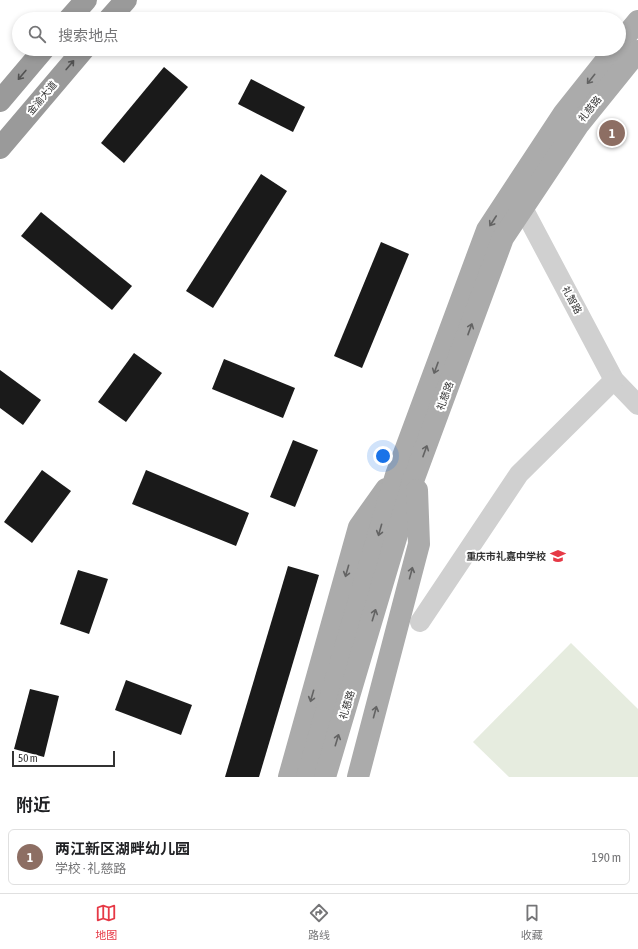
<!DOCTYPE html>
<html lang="zh">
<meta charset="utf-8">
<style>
body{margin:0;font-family:"Asap Condensed","Noto Sans SC",sans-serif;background:#f2f2f2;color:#202124}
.scale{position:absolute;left:12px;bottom:10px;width:103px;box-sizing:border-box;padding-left:4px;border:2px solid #333;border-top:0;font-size:11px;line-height:14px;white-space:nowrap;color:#333;-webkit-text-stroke:3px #fff;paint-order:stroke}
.you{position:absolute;left:383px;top:456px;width:14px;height:14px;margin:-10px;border:3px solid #fff;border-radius:50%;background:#1a73e8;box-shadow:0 0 0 6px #1a73e833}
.badge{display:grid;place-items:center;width:26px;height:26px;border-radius:50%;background:#e63946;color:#fff;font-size:13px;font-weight:700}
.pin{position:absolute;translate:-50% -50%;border:2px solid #fff;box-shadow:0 1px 4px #0006}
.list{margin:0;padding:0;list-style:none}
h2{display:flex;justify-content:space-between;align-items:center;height:52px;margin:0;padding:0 16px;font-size:17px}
h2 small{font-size:13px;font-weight:400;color:#757577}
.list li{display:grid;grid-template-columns:26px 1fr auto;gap:12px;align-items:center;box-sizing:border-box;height:56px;margin:0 8px 8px;padding:0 8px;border:1px solid #e0e0e0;border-radius:6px}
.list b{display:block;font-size:15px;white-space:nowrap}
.list p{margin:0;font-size:13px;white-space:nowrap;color:#757577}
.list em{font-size:13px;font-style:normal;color:#757577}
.icon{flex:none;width:22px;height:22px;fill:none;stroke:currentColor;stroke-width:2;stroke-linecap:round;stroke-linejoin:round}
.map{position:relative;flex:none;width:638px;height:777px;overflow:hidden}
.search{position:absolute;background:#fff;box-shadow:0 2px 6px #0003;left:12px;right:12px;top:12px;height:44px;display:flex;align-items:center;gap:10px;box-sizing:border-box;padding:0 14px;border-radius:22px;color:#757577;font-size:15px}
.sheet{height:116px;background:#fff}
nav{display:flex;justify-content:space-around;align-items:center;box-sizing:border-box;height:56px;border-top:1px solid #e0e0e0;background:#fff;font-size:11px;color:#757577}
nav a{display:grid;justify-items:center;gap:2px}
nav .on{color:#e63946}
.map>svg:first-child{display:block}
.green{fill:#e6ecdf}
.building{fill:#1a1a1a}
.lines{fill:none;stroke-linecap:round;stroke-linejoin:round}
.minor{stroke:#d0d0d0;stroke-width:20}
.major{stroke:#ababab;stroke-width:22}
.highway{stroke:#9a9a9a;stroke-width:22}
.oneway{stroke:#525252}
.oneway2{stroke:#636363}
.labels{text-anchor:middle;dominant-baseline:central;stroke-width:4;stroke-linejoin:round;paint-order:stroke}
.street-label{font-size:10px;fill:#333;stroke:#fff}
.poi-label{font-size:10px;font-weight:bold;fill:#333;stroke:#fff;text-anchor:end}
</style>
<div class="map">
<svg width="638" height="777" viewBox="0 0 638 777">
<rect width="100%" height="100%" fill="#fff"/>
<!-- green -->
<path class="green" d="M571,643L638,709V777H509L473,742Z"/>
<!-- building -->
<g class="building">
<path d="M164,67L188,87L124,163L101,143Z"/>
<path d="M251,79L305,107L293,132L238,104Z"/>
<path d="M261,174L287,191L213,308L186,291Z"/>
<path d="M41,212L132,286L112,310L21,236Z"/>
<path d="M381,242L409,254L362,368L334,356Z"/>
<path d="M134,353L162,373L126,422L98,402Z"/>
<path d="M224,359L295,388L283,418L212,389Z"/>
<path d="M0,370L41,400L23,425L0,408Z"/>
<path d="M293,440L318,450L295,507L270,497Z"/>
<path d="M42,470L71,491L32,543L4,522Z"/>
<path d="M146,470L249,513L236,546L132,504Z"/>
<path d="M288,566L319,575L259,777H225Z"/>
<path d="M78,570L108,579L89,634L60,624Z"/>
<path d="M126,680L192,705L181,735L115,710Z"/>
<path d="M30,689L59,696L44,757L14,749Z"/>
</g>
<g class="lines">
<!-- minor -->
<g class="minor">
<path d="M516,195L614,380L638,405"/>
<path d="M420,622L519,474L614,380"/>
</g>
<!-- major -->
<g class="major">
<path d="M619,44L638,21"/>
<path d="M289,777L359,527L386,489"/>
<path d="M307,777L396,475L487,230L564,113L615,49"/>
<path d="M325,777L413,481L503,238L579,124L638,51"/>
<path d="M358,777L419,544L417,490"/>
</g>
<!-- highway -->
<g class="highway">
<path d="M69,19L86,0"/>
<path d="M109,19L126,0"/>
<path d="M0,101L44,49"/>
<path d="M0,148L84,49"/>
</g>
</g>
<!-- one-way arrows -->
<defs><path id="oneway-shaft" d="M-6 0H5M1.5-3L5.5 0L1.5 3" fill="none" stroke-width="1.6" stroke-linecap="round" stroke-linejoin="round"/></defs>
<g class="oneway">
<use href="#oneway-shaft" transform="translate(70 65) rotate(-50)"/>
<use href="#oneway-shaft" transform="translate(22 75) rotate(130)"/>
</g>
<g class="oneway2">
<use href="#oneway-shaft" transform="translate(591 79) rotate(129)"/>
<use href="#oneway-shaft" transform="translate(493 221) rotate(123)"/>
<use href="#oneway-shaft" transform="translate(470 329) rotate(-70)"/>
<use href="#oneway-shaft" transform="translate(436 368) rotate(110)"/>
<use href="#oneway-shaft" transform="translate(425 451) rotate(-70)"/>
<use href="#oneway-shaft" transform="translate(380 530) rotate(106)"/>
<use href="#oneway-shaft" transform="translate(347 571) rotate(106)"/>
<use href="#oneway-shaft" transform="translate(411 573) rotate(-75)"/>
<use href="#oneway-shaft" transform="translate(374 615) rotate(-73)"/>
<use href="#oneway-shaft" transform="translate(312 696) rotate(106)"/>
<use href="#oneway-shaft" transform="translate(375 712) rotate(-75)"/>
<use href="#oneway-shaft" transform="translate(337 740) rotate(-73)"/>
</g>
<!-- icons -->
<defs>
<g id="school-bare" transform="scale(1.2)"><path d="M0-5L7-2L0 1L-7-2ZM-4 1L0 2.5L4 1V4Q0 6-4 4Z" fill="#e63946" stroke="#fff" stroke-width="2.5" paint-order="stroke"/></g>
</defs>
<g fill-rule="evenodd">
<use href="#school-bare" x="558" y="556"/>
</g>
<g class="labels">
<!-- street labels -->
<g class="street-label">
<text transform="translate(42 98) rotate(-50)">金渝大道</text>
<text transform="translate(590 109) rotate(-51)">礼慈路</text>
<text transform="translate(572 300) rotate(62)">礼智路</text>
<text transform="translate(445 396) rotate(-70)">礼慈路</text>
<text transform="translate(347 705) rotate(-73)">礼慈路</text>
</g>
<!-- poi labels -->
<g class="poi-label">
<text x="546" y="556">重庆市礼嘉中学校</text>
</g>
</g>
</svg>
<div class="scale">50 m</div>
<div class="you"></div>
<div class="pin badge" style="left:612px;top:133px;background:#8d6e63">1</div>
<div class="search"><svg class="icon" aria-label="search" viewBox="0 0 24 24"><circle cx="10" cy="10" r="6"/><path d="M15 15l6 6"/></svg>搜索地点</div>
</div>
<section class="sheet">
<h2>附近<small></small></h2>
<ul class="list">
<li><span class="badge" style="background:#8d6e63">1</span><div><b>两江新区湖畔幼儿园</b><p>学校 · 礼慈路</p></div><em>190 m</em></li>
</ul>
</section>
<nav>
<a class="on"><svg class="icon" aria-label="map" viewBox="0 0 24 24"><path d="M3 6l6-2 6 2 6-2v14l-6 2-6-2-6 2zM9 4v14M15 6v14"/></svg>地图</a>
<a><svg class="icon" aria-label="directions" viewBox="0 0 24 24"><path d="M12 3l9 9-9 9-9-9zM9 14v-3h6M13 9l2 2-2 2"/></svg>路线</a>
<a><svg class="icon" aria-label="saved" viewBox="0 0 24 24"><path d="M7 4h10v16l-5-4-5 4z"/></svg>收藏</a>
</nav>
